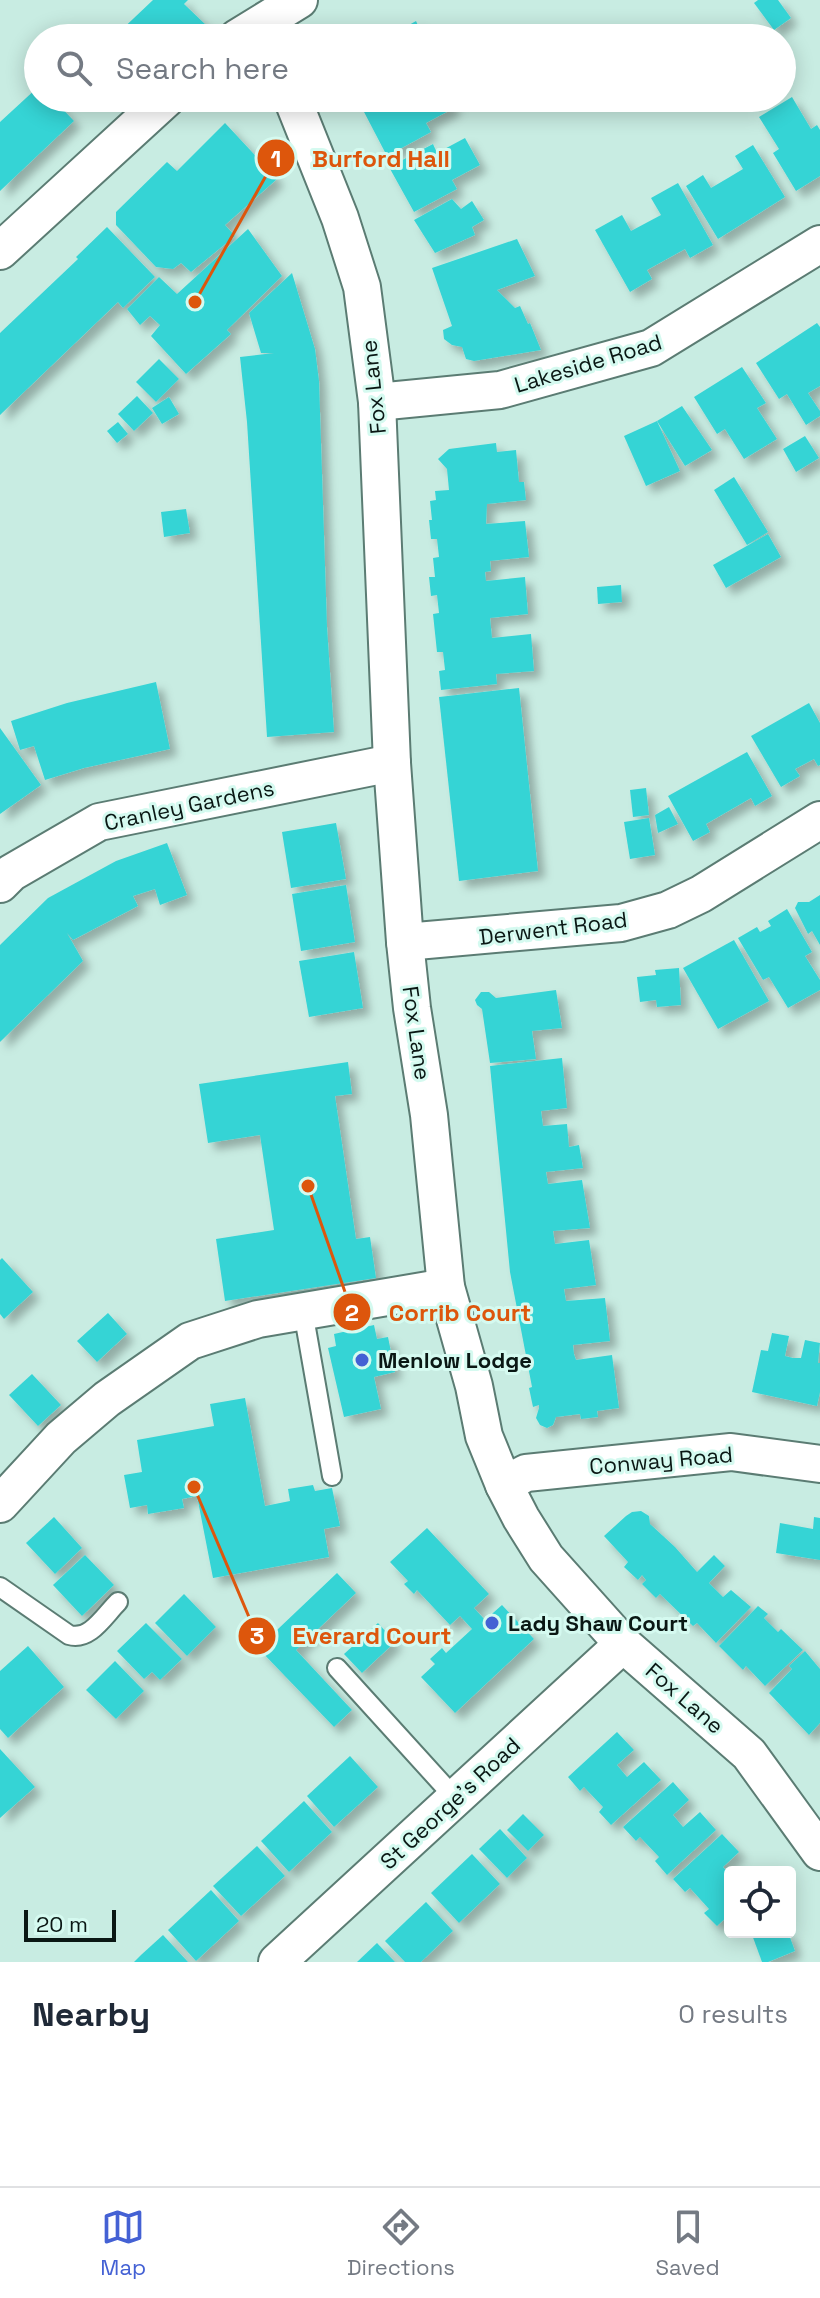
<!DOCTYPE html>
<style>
body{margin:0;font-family:"Space Grotesk",sans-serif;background:#f6f6f7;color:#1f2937}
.controls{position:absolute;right:24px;bottom:24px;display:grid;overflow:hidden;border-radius:8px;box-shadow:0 4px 20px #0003}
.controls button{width:72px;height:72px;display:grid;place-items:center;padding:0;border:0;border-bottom:2px solid #e0e1e3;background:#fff;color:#1f2937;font:40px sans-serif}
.scale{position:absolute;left:24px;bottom:20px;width:92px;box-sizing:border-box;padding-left:8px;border:4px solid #0a1714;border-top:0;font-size:22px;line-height:28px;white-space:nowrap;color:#0a1714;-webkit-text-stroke:6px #d5faf0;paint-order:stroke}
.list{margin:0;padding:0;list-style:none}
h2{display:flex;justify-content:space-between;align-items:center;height:104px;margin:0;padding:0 32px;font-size:34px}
h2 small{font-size:26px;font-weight:400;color:#747a83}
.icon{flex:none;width:44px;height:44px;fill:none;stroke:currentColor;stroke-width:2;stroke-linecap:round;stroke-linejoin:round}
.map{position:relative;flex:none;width:820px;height:1962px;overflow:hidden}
.search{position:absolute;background:#fff;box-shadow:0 4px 20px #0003;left:24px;right:24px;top:24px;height:88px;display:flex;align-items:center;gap:20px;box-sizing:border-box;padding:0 28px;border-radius:44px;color:#747a83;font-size:30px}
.sheet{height:224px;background:#fff}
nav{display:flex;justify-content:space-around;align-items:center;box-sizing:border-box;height:112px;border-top:2px solid #e0e1e3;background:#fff;font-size:22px;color:#747a83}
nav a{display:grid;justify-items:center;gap:4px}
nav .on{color:#4461d4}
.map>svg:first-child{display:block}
.building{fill:#36d4d5;filter:url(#shadow)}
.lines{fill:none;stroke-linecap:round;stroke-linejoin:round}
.service-casing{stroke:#5b7c73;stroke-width:22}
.minor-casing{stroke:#5b7c73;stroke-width:40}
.service{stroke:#fff;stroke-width:18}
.minor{stroke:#fff;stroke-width:36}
.poi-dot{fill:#4461d4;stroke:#d5faf0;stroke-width:3}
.labels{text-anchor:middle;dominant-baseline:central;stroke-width:6;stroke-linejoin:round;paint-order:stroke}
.street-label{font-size:22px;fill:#0a1714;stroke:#d5faf0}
.poi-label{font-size:22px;font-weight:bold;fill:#0a1714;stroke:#d5faf0;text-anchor:start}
.leader{fill:none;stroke:#dd560c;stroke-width:3}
.callout-dot{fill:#dd560c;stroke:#d5faf0;stroke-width:3}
.mark-label{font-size:24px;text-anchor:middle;font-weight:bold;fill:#fff}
.callout-label{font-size:24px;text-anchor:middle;font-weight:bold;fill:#dd560c;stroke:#d5faf0;stroke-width:6;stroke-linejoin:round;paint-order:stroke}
</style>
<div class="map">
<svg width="820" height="1962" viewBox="0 0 820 1962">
<defs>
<filter id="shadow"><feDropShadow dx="7" dy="7" stdDeviation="4" flood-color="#0004"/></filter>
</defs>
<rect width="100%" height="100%" fill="#c8ece2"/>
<!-- building -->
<g class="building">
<path d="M153,0H188L184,4L207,26L196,38H116L115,36Z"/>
<path d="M758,0H778L791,18L774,30L754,3Z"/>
<path d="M416,21L424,38H363L383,28L388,37Z"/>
<path d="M38,87V98H52L74,121L0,191V122Z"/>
<path d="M792,97L811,129L817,125L820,130V176L796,191L773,153L779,149L759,117Z"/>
<path d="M385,98H449L454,108L426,123L431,132L387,156L363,110Z"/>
<path d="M225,123L277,179L225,225L235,236L191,272L181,263L173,269L156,267L116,225V212L167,162L177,171Z"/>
<path d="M465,138L480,165L452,180L457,189L414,212L389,167L433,144L437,153Z"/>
<path d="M753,145L785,197L718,239L686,186L703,175L711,188L728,178L743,169L735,156Z"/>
<path d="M678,183L713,245L690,258L685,249L647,270L652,279L630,292L595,230L622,215L631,231L661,215L651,198Z"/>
<path d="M452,199L461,209L472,201L484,220L472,227L475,235L435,253L414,220Z"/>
<path d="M107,227L155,277L123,308L118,302L0,415V333L78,259L76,257Z"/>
<path d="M248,229L282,276L227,330L231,334L186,374L151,336L160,325L150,316L140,325L127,309L159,277L177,294Z"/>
<path d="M517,239L535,276L497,290L515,308L520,306L528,324L530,323L541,350L474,361L466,359L462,347L452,345L444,339L443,330L452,326L432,268Z"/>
<path d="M292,273L315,349L319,381L327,627L334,732L267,737L247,422L240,357L274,353H261L249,313Z"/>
<path d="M817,323L820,327V386L808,393L820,411V416L806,425L787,394L779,399L756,363Z"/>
<path d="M159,359L179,379L156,402L136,382Z"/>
<path d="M742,367L766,403L757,408L777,439L744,459L725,429L717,434L694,397Z"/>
<path d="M137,396L153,413L134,431L118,414Z"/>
<path d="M169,397L179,414L162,424L152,408Z"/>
<path d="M682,406L712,450L685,466L657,421Z"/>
<path d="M657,421L680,471L646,486L624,436Z"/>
<path d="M118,422L128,434L117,443L107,431Z"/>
<path d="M805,436L819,458L796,472L783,449Z"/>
<path d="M496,443L497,452L516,450L519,482H524L526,500L487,504L486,524L525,521L529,557L490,561L491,571L485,572L486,581L525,577L528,614L490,618L492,638L531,634L534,671L496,674L497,684L441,690L439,671L445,670L443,652H437L433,614L439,613L437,595L431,596L429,577H435L433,558L439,557L437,539H431L429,520H432L430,501L436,500L435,491L449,490L447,469L438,459L449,449Z"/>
<path d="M734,477L768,532L747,545L714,490Z"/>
<path d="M186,509L190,533L164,537L161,512Z"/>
<path d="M768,534L781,557L726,588L713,565Z"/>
<path d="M621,585L622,602L598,604L597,587Z"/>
<path d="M156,682L170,749L84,768L45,780L34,746L20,750L11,721L67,703Z"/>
<path d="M519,688L538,871L459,881L439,697Z"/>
<path d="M809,703L820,723V765L818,766L814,759L795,769L800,776L781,787L751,736Z"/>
<path d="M0,728L41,785L0,814Z"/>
<path d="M747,752L772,796L755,806L751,798L706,824L710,832L693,841L668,796Z"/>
<path d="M646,788L649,815L633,817L630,790Z"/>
<path d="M669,807L678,824L658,833L655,815Z"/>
<path d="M649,818L655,855L630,859L624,822Z"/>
<path d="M336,823L346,879L291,888L282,832Z"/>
<path d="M167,843L187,895L160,905L155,889L133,896L138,906L73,940L67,933L83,961L0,1042V945L48,898L116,861Z"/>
<path d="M346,885L355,942L301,951L292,894Z"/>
<path d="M820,895V945L812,931L808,934L795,908L798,902H809Z"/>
<path d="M787,909L812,952L805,956L820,980V990L788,1008L769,977L763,980L738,938L757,927L760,932L771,926L768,921Z"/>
<path d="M734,940L769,1001L718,1029L683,968Z"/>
<path d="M354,952L363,1008L309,1017L299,961Z"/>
<path d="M679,968L681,1005L657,1007L656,1000L640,1002L637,977L656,975L655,970Z"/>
<path d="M556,990L562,1028L532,1031L536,1059L490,1063L482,1009L477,1005L475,1000L481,992H489L496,998Z"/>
<path d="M562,1058L567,1108L541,1111L543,1126L567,1124L569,1147L579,1145L583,1168L546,1172L548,1184L582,1180L590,1228L553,1231L555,1244L589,1240L596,1285L564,1289L566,1301L605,1298L610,1341L573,1345L574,1354L576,1360L612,1355L619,1408L597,1411L598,1417L581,1419L580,1414L556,1417L553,1425L547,1428L540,1425L536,1418L539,1408V1405L533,1407L529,1388L532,1387L510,1272L490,1066Z"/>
<path d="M348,1062L352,1094L335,1096L356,1239L370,1237L376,1278L225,1301L216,1239L274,1230L260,1135L208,1143L199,1084Z"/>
<path d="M2,1258L33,1292L4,1319L0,1314V1260Z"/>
<path d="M108,1313L127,1334L97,1362L77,1341Z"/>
<path d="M374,1325L377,1339L388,1337L395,1372L374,1377L381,1409L344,1417L328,1348L336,1346L334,1334Z"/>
<path d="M772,1333L789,1336L785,1356L793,1358H801L805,1340L820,1343L818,1363H820V1392L817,1406L752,1392L761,1350L768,1351Z"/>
<path d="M32,1374L61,1405L38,1426L9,1395Z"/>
<path d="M245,1398L265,1506L290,1501L288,1489L313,1485L315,1491L332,1488L340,1526L324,1529L329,1557L213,1578L197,1496L182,1499L184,1508L148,1514L147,1505L130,1508L124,1475L142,1472L137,1440L214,1426L210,1404Z"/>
<path d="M641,1511L649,1516L650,1524L675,1547L697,1572L714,1555L725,1566L709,1583L723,1597L731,1590L751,1607L716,1643L697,1623L693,1626L660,1594L656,1598L642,1584L646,1580L642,1575L638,1580L624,1567L628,1562L604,1536L626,1516L632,1512Z"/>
<path d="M54,1517L82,1548L55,1574L26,1543Z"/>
<path d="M814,1517L820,1518V1560L776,1553L780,1523L813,1529Z"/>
<path d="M427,1528L489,1594L474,1608L485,1620L502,1605L534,1639L455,1713L421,1677L435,1664L430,1659L442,1648L446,1653L472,1629L460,1616L450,1625L417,1590L414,1594L404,1584L408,1581L390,1562Z"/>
<path d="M85,1555L114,1585L82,1616L53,1585Z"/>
<path d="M337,1573L356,1593L296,1650L352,1710L334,1727L258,1648Z"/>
<path d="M184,1594L216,1627L187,1656L155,1623Z"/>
<path d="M758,1606L768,1614L764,1618L778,1632L781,1629L803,1650L765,1686L746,1666L743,1670L719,1646Z"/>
<path d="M146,1623L182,1659L160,1680L152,1672L144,1679L117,1651Z"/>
<path d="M378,1623L395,1642L362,1673L344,1654Z"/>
<path d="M28,1646L64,1687L8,1738L0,1729V1671Z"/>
<path d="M805,1651L820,1669V1723L809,1735L769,1693L792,1669L789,1666Z"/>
<path d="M115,1661L144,1691L116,1719L86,1690Z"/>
<path d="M617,1732L634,1750L617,1765L627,1777L644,1762L661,1780L611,1825L599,1812L603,1807L584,1787L580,1791L568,1777Z"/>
<path d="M0,1749L35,1787L0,1818Z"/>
<path d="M350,1756L378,1787L334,1827L307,1796Z"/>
<path d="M673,1782L689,1800L673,1815L683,1827L700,1812L716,1830L667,1875L655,1861L659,1857L640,1837L636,1841L623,1827Z"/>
<path d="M304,1801L332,1832L289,1872L261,1841Z"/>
<path d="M523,1814L544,1835L528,1851L507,1830Z"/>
<path d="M500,1829L527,1858L507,1878L479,1849Z"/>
<path d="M722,1834L739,1852L723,1867L730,1875V1914L717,1926L704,1913L709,1909L690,1888L685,1892L673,1879Z"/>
<path d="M257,1846L285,1876L241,1916L213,1886Z"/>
<path d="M472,1854L500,1884L459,1923L431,1893Z"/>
<path d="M211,1890L239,1921L196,1961L168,1930Z"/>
<path d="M426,1902L453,1931L421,1962H405L385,1941Z"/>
<path d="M751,1932H788L795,1951L768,1962H762Z"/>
<path d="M163,1935L188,1962H134L141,1955Z"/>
<path d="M377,1943L395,1962H357Z"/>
</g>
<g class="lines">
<!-- service casing -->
<g class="service-casing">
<g id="service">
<path d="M303,1311L332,1476"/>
<path d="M0,1587L69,1635C90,1641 104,1616 118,1602"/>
<path d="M337,1668L455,1798"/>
</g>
</g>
<!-- minor casing -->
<g class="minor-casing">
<g id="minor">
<path d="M237,38L299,0"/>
<path d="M292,98L340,218L362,287L377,402L392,763L405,942L412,1008L429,1115L446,1287L474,1386L484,1436L504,1485L521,1518L546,1558L623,1644L749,1754L820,1852"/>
<path d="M0,251L167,98"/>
<path d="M377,402L500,390L651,348L820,244"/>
<path d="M0,884L11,873L99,822L392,763"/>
<path d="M405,942L621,923L668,910L701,894L820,820"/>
<path d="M504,1485L526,1473L731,1452L820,1464"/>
<path d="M0,1504L61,1438L107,1399L190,1341L258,1319L446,1287"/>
<path d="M277,1962L623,1644"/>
</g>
</g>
<!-- service -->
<use href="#service" class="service"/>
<!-- minor -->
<use href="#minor" class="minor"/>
</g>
<!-- markers -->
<g class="poi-dot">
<circle cx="362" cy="1360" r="8"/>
<circle cx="492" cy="1623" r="8"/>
</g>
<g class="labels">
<!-- street labels -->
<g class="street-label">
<text transform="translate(588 363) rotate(-17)">Lakeside Road</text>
<text transform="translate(373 387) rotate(-96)">Fox Lane</text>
<text transform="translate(189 805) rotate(-12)">Cranley Gardens</text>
<text transform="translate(553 928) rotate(-7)">Derwent Road</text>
<text transform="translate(417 1033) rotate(82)">Fox Lane</text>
<text transform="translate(661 1460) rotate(-5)">Conway Road</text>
<text transform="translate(685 1698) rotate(41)">Fox Lane</text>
<text transform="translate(450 1803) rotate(-43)">St George's Road</text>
</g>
<!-- poi labels -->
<g class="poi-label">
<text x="378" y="1360">Menlow Lodge</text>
<text x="508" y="1623">Lady Shaw Court</text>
</g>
</g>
<!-- callouts -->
<path class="leader" d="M195 302L276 158M308 1186L352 1312M194 1487L257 1636"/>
<g class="callout-dot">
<circle cx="195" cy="302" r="8"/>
<circle cx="308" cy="1186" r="8"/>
<circle cx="194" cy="1487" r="8"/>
<circle cx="276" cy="158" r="20"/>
<circle cx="352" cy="1312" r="20"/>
<circle cx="257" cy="1636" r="20"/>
</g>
<g class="mark-label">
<text x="276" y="167">1</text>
<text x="352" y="1321">2</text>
<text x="257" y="1644">3</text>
</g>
<g class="callout-label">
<text x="381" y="167">Burford Hall</text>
<text x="460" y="1321">Corrib Court</text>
<text x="372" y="1644">Everard Court</text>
</g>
</svg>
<div class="controls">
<button><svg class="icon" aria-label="locate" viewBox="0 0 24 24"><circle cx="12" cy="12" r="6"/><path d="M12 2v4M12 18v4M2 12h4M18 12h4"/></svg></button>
</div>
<div class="scale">20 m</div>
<div class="search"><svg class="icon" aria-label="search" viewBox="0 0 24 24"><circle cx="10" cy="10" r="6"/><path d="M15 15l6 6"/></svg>Search here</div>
</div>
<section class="sheet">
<h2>Nearby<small>0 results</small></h2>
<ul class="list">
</ul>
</section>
<nav>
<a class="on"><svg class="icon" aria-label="map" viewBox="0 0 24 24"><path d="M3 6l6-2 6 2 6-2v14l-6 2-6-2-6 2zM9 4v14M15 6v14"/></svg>Map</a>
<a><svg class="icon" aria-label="directions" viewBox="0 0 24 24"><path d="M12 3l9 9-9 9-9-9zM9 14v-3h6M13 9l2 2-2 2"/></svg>Directions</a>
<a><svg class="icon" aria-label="saved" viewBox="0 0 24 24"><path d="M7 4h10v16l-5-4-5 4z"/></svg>Saved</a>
</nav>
